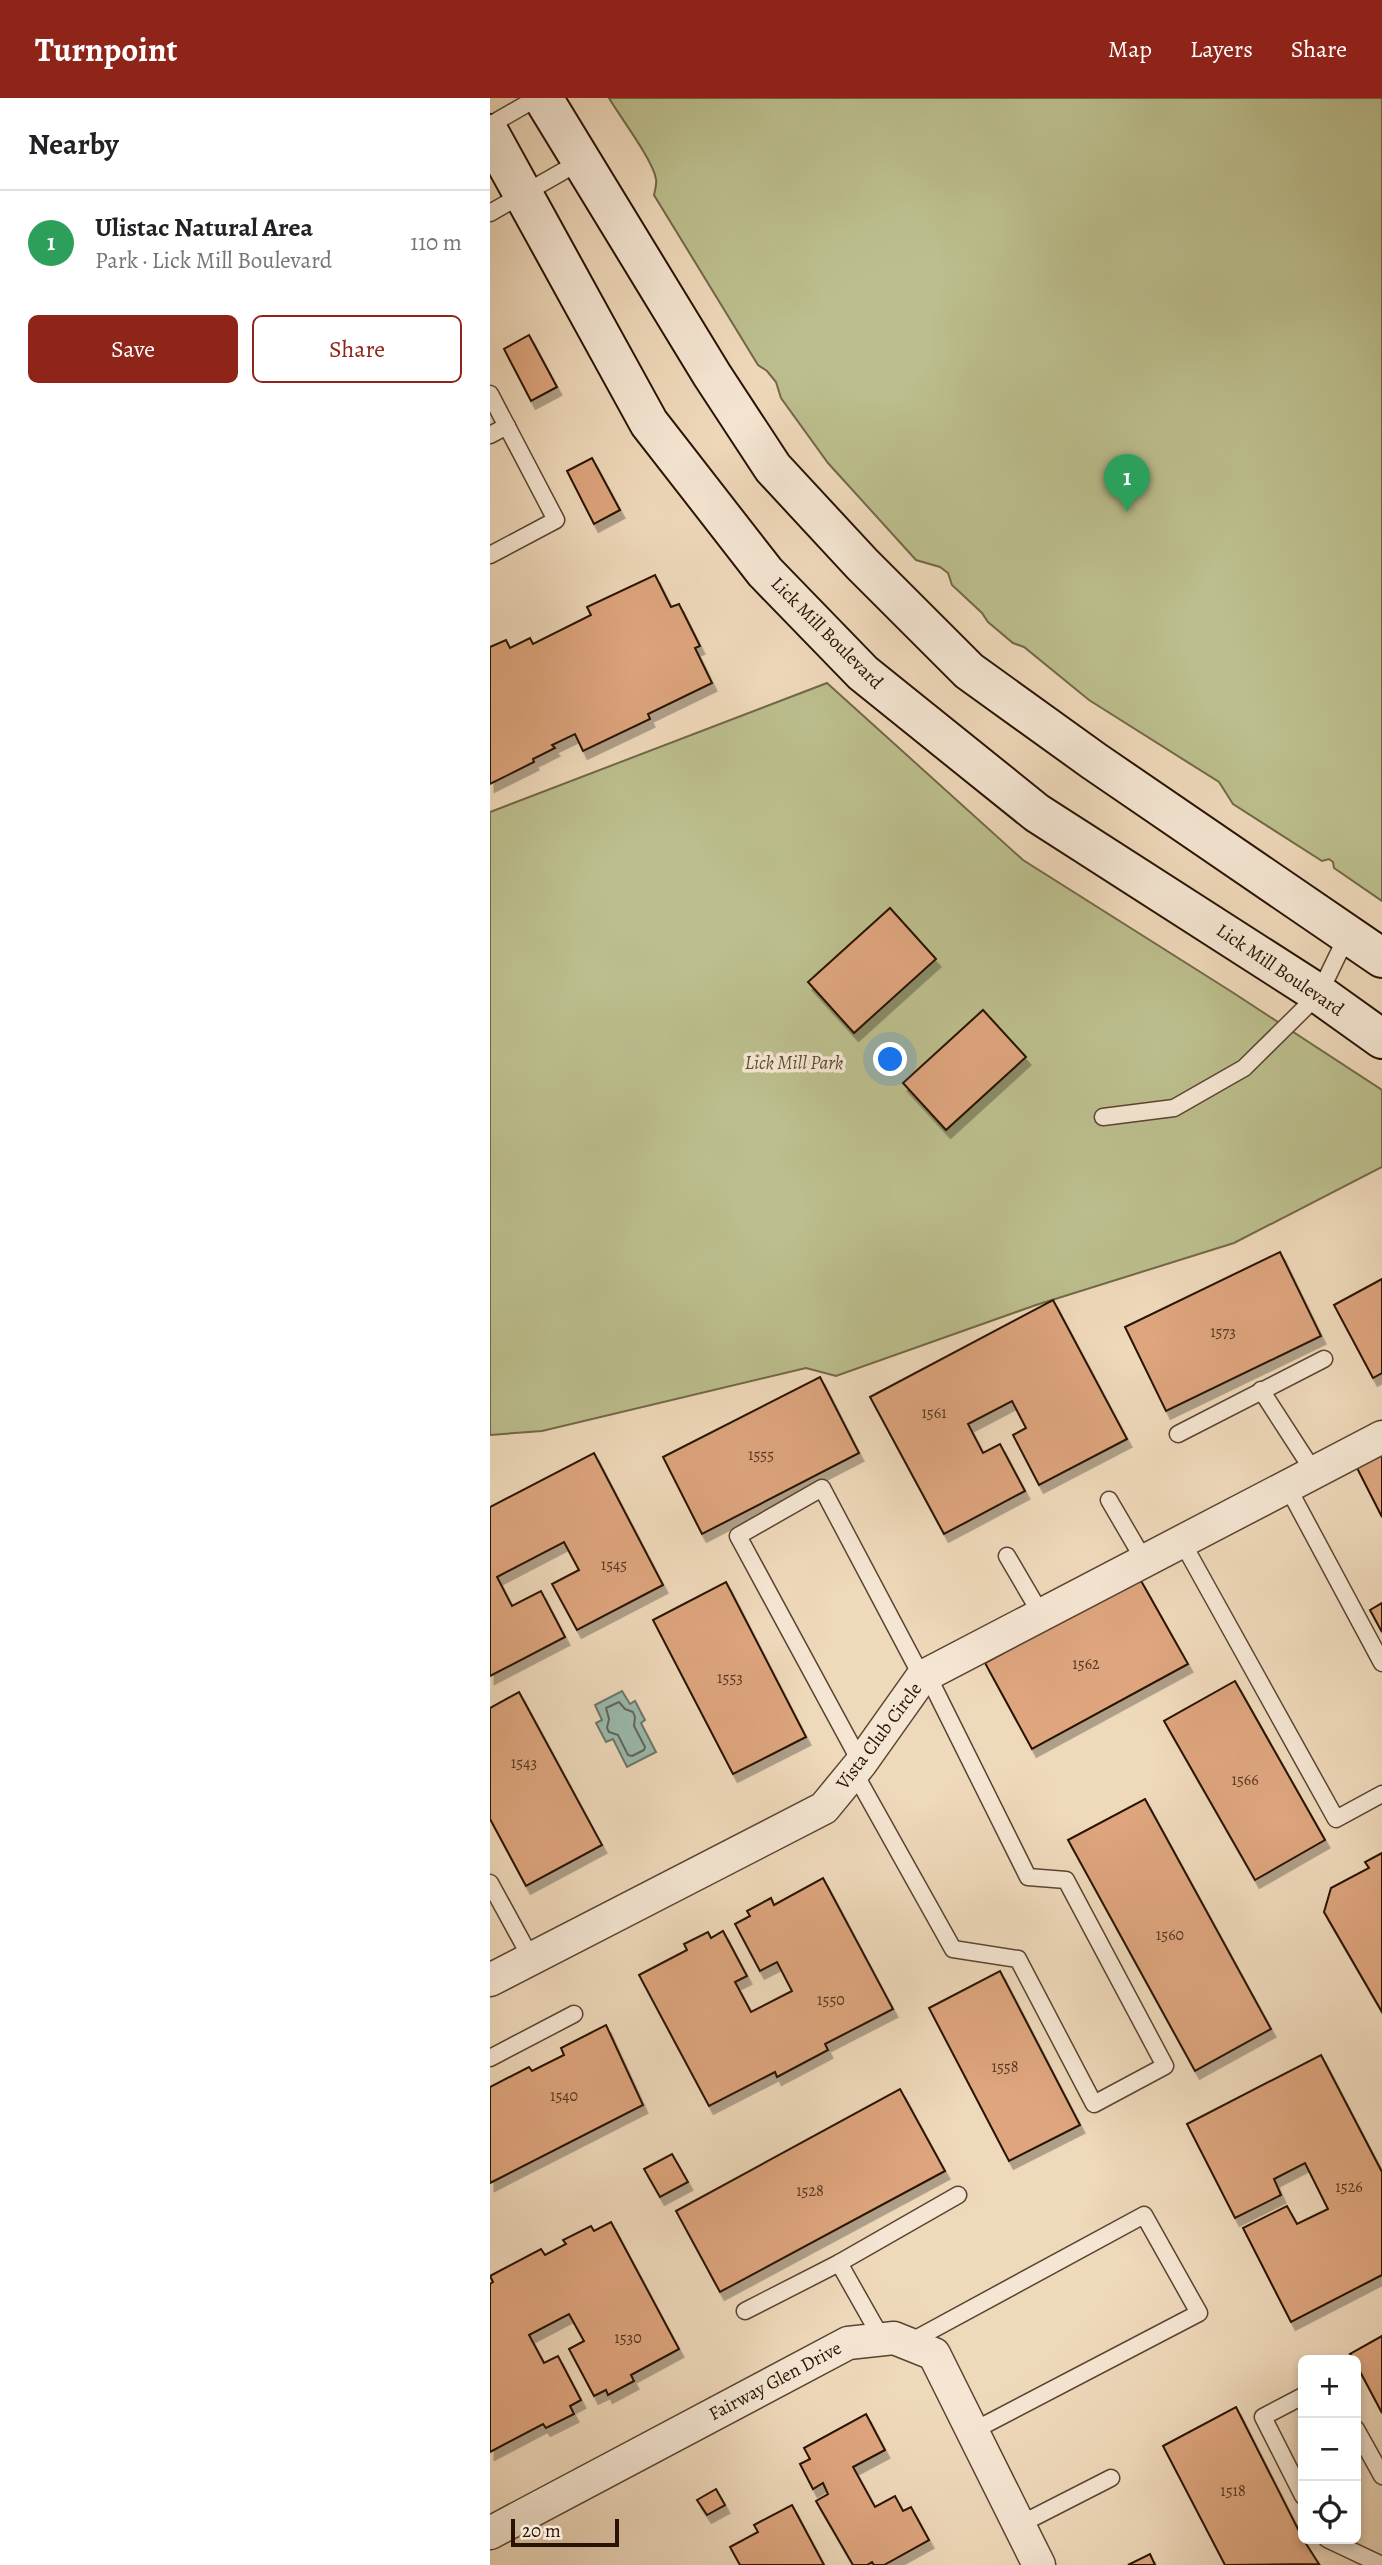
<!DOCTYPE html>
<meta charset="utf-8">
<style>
body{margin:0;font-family:Alegreya,serif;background:#f6f6f6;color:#202124}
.controls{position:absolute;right:21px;bottom:21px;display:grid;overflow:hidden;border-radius:10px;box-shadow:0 4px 10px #0003}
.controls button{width:63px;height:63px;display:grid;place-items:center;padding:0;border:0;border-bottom:2px solid #e0e0e0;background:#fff;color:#202124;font:35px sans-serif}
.scale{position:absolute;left:21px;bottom:18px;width:108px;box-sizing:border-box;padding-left:7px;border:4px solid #281201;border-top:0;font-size:19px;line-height:24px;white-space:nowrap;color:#281201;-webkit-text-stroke:5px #f5e6d3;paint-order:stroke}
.you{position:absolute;left:401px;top:962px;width:24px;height:24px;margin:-18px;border:5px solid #fff;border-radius:50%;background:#1a73e8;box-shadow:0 0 0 10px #1a73e833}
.badge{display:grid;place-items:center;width:46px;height:46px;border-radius:50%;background:#8f2418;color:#fff;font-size:23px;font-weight:700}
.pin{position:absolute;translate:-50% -58px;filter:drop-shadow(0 2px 4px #0008)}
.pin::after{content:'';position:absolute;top:37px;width:24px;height:21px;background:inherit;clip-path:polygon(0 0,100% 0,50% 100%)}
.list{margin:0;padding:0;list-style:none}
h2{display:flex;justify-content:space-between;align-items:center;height:91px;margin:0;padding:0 28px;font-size:30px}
h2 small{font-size:23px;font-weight:400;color:#757577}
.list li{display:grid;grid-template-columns:46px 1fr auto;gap:21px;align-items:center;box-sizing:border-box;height:105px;padding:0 28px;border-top:2px solid #e0e0e0}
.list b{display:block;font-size:26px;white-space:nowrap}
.list p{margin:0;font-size:23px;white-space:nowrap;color:#757577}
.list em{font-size:23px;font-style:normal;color:#757577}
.actions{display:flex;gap:14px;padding:21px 28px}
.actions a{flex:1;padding:16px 0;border:2px solid #8f2418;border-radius:10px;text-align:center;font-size:24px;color:#8f2418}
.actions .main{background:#8f2418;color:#fff}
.icon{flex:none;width:38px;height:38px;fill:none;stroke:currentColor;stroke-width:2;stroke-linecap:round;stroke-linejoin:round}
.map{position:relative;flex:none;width:892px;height:2467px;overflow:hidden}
header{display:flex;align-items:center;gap:42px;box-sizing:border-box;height:98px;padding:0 35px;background:#8f2418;color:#fff}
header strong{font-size:33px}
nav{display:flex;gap:38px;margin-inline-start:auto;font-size:24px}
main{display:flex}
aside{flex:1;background:#fff}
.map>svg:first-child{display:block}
.green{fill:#bcbe8d;stroke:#726847;stroke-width:2}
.water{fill:#9abaae;stroke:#6c7769;stroke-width:2}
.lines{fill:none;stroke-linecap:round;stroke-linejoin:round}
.shore{stroke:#616658;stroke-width:2}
.building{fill:#dea57e;stroke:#281201;stroke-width:2;filter:url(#shadow)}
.service-casing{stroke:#5a4430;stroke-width:19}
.minor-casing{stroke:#5a4430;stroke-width:35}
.secondary-casing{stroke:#281201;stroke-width:42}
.service{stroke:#f5e6d3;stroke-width:16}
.minor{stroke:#f5e6d3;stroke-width:32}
.secondary{stroke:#f5e6d3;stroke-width:38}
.labels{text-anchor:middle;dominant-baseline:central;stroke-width:7;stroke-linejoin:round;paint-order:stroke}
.number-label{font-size:16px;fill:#563720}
.street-label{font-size:19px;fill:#281201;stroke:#f5e6d3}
.park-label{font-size:19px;font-style:italic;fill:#5c4e32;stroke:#f5e6d3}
</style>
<header>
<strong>Turnpoint</strong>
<nav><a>Map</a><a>Layers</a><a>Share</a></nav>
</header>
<main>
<aside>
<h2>Nearby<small></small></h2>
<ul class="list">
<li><span class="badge" style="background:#2e9e5b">1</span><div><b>Ulistac Natural Area</b><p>Park · Lick Mill Boulevard</p></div><em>110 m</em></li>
</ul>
<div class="actions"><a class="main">Save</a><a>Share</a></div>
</aside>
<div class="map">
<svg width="892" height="2467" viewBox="0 0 892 2467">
<defs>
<filter id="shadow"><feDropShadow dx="4.5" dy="8" stdDeviation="0" flood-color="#0004"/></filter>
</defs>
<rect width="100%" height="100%" fill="#efd9bb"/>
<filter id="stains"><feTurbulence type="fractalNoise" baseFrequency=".00286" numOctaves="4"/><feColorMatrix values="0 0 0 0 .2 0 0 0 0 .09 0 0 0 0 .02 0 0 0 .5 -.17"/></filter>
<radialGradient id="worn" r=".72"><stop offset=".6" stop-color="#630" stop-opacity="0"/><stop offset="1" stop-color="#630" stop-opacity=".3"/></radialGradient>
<!-- green -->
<g class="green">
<path d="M119,0H892V803L844,770L843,764L839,761L832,763L743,706L729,684L599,602L534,549L523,545L498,524L492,515L462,487L458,475L450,469L426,462L338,365L291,300L286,284L277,273L268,267L164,97C165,92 167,86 166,81C163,62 130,19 119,0Z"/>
<path d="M337,585L533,762L742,894L892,992V1069L744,1145L546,1207L346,1278L316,1270L52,1333L0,1337V714Z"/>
</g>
<!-- water -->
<path class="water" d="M132,1593L140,1606L145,1603L155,1622L151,1625L166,1654L137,1669L123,1641L116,1644L106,1625L112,1622L105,1607Z"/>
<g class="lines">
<!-- shore -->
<path class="shore" d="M129,1604L135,1611L143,1614L145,1619L144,1628L155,1649L154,1652L142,1658L138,1657L128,1637L119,1634L117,1630L119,1621L116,1610Z"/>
</g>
<!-- building -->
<g class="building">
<path d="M39,237L67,289L41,303L14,251Z"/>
<path d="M102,360L130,412L104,426L77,373Z"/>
<path d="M165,477L181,509L189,506L210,548L205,550L222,585L158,616L160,621L93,653L85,636L62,647L65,650L43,661L44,664L0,686V549L16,542L20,550L40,540L43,546L101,517L97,509Z"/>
<path d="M400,810L446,861L364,935L318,884Z"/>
<path d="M493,912L536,959L456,1032L413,985Z"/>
<path d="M790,1154L831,1238L676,1313L635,1229Z"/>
<path d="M892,1181V1275L883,1280L844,1207Z"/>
<path d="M563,1202L637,1341L549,1387L523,1337L536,1330L522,1303L478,1326L493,1355L510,1346L535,1393L454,1436L380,1299Z"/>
<path d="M330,1279L369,1355L212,1436L173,1359Z"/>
<path d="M104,1355L173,1487L87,1532L62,1486L89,1472L74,1444L7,1479L22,1508L51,1493L75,1539L0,1578V1409Z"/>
<path d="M892,1355V1419L866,1368Z"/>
<path d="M650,1481L698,1566L542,1651L495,1565Z"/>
<path d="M236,1484L316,1639L243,1676L163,1522Z"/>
<path d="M892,1505V1534L880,1512Z"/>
<path d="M745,1583L835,1742L765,1782L674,1623Z"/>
<path d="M29,1594L112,1747L36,1788L0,1721V1610Z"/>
<path d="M655,1701L781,1931L705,1973L578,1742Z"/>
<path d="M892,1755V1914L834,1814L841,1790L879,1770L875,1764Z"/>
<path d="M333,1780L403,1911L335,1946L338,1952L287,1979L285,1974L219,2008L149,1877L197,1852L194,1846L218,1834L221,1840L233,1833L257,1878L245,1884L261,1914L302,1893L287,1864L270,1873L245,1826L260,1818L257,1813L281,1800L284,1807Z"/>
<path d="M510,1873L590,2027L519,2063L439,1910Z"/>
<path d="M116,1927L153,2007L0,2085V1989L39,1969L42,1973L74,1957L71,1950Z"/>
<path d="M831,1957L892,2074V2177L801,2224L753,2130L797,2108L807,2126L838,2111L815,2065L784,2081L791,2097L745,2120L697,2026Z"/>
<path d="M410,1991L455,2073L230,2194L186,2113Z"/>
<path d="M182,2056L198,2084L170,2099L154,2071Z"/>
<path d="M121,2124L189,2251L141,2277L144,2283L118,2297L116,2292L104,2298L79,2251L94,2243L79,2216L39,2237L54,2265L68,2258L91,2302L80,2308L84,2316L56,2330L53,2326L0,2354V2186L3,2184L0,2178L51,2151L55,2157L76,2146L73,2142L101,2128L104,2133Z"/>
<path d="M892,2238V2315L866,2266V2262L860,2256Z"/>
<path d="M746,2309L813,2441L829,2466L735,2467L673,2348Z"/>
<path d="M376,2316L395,2352L363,2369L385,2409L405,2398L413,2413L421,2409L439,2442L394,2467H384L382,2464L377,2467H363L326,2403L338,2396L333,2385L323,2391L310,2366L320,2361L314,2350Z"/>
<path d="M226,2391L235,2407L217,2417L207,2402Z"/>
<path d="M302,2407L334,2467H250L240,2449L268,2434L264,2427Z"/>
<path d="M660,2456L665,2467H638Z"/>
</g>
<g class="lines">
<!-- service casing -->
<g class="service-casing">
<g id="service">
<path d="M0,27L47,0"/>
<path d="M0,115L91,63"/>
<path d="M0,296L66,422L0,457"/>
<path d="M0,337L17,328"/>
<path d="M613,1019L684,1010L754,970L829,896L857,838"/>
<path d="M771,1292L824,1374"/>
<path d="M688,1336L834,1261"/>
<path d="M797,1388L892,1565"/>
<path d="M619,1402L654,1462"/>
<path d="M691,1442L846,1721L892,1696"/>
<path d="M517,1458L551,1516"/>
<path d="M371,1665L248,1438L332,1390L432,1579"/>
<path d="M364,1674L463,1851L528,1861L604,2006L675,1968L576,1782L538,1779L437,1576"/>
<path d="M0,1785L41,1860"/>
<path d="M0,1960L84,1916"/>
<path d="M349,2165L392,2241"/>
<path d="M255,2213L349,2165L468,2097"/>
<path d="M418,2245L654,2117L709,2215L483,2333"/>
<path d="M813,2298L773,2319L813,2398"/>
<path d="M866,2331L892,2378"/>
<path d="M529,2427L621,2380"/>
<path d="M837,2441L892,2467"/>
</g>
</g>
<!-- minor casing -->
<g class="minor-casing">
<g id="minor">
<path d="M0,1882L334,1710L371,1665L432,1579L892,1339"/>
<path d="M0,2435L358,2245L404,2240L444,2256L549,2467"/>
</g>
</g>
<!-- secondary casing -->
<g class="secondary-casing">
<g id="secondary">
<path d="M53,0L222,277L283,370L372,466L479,573L604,663L892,860"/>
<path d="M0,36L159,325L275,474L373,575L547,715L829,896L892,941"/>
</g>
</g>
<!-- service -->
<use href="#service" class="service"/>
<!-- minor -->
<use href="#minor" class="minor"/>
<!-- secondary -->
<use href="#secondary" class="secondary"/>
</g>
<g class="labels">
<!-- number labels -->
<g class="number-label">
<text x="733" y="1234">1573</text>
<text x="444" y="1315">1561</text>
<text x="271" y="1357">1555</text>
<text x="124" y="1467">1545</text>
<text x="596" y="1566">1562</text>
<text x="240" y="1580">1553</text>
<text x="34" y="1665">1543</text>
<text x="755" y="1682">1566</text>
<text x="680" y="1837">1560</text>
<text x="341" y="1902">1550</text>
<text x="515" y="1969">1558</text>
<text x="74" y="1998">1540</text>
<text x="859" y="2089">1526</text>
<text x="320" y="2093">1528</text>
<text x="138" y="2240">1530</text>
<text x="743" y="2393">1518</text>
</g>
<!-- street labels -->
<g class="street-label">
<text transform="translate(337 535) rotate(45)">Lick Mill Boulevard</text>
<text transform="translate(790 872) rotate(34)">Lick Mill Boulevard</text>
<text transform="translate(389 1638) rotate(-53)">Vista Club Circle</text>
<text transform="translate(285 2283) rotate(-28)">Fairway Glen Drive</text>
</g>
<!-- park labels -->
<g class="park-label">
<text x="304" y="965">Lick Mill Park</text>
</g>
</g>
<rect width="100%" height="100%" filter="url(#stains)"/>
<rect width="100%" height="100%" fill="url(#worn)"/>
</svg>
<div class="controls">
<button>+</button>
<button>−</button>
<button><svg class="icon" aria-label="locate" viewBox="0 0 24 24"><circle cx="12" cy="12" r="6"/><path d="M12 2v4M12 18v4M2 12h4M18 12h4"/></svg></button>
</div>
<div class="scale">20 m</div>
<div class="you"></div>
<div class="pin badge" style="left:637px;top:414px;background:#2e9e5b">1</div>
</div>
</main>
